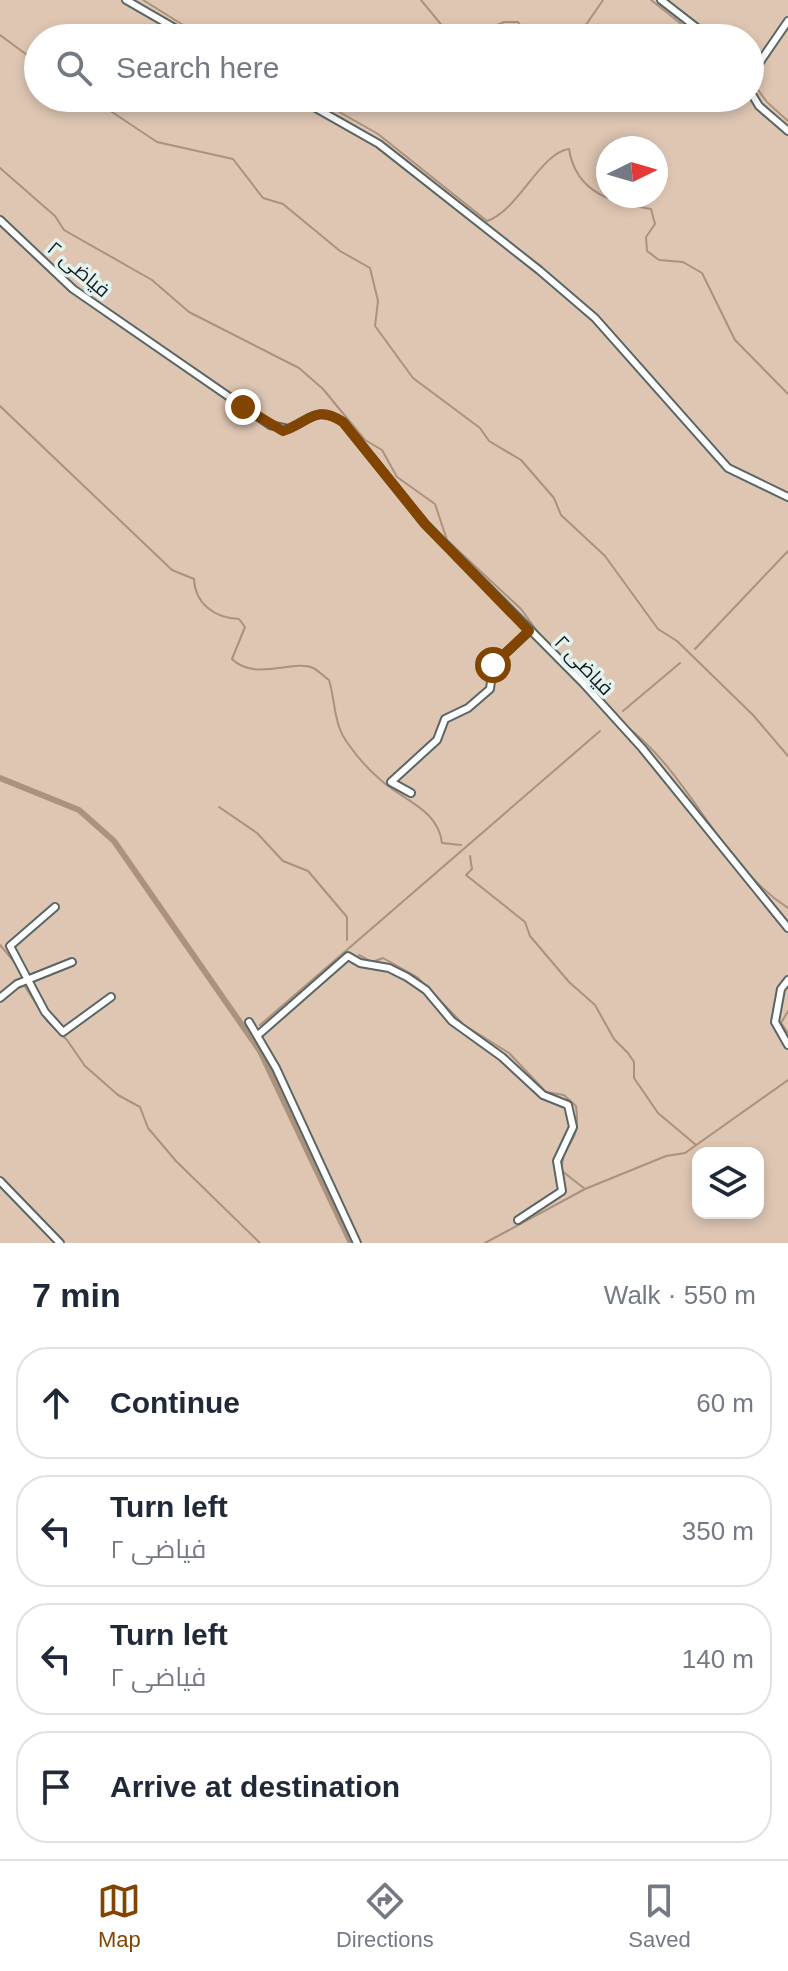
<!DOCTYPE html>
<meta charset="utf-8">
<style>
body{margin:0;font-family:Helvetica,Cairo,sans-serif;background:#f2f2f3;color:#1f2937}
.controls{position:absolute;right:24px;bottom:24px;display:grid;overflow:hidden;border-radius:16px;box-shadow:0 4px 12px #0003}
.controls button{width:72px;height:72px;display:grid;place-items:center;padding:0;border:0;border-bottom:2px solid #e0e1e3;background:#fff;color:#1f2937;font:40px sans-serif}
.compass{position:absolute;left:596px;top:136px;width:72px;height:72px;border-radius:50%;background:#fff;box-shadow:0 4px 12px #0003;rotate:85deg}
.stop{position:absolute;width:24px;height:24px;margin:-18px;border:6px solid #824501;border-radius:50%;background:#fff}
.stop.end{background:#824501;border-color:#fff;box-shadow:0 2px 8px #0008}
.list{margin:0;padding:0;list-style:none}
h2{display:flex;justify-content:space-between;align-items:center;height:104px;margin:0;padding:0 32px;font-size:34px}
h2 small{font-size:26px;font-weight:400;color:#747a83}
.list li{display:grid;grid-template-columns:52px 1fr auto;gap:24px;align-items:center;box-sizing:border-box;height:112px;margin:0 16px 16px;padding:0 16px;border:2px solid #e0e1e3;border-radius:32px}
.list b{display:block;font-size:30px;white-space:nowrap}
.list p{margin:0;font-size:26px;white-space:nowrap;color:#747a83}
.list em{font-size:26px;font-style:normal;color:#747a83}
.icon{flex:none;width:44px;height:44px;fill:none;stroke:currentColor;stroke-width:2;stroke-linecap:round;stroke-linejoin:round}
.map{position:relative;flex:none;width:788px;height:1243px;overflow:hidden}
.search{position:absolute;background:#fff;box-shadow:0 4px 12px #0003;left:24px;right:24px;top:24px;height:88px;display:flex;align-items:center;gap:20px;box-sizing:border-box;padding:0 28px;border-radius:44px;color:#747a83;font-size:30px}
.sheet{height:616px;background:#fff}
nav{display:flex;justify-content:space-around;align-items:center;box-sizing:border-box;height:112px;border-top:2px solid #e0e1e3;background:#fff;font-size:22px;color:#747a83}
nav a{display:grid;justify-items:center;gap:4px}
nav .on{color:#824501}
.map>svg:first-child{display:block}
.green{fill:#dec6b3;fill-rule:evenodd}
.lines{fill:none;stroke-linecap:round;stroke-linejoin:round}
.stream{stroke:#ac917d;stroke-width:2}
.canal{stroke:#ac917d;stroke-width:6}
.street-casing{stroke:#586765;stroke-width:10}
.street{stroke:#fff;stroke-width:6}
.route{stroke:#824501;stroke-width:10}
.labels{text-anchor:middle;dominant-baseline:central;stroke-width:7;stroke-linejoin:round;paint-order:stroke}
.street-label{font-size:20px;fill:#161c1b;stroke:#e2f3f0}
</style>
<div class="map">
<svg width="788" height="1243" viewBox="0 0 788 1243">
<rect width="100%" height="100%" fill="#d5e6e3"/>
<!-- green -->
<path class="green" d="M0,0H788V1243H0ZM38,38H750V98H38ZM608,148H656V196H608ZM698,1153H758V1213H698Z"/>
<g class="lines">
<!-- stream -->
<g class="stream">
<path d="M143,0L204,38"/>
<path d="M421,0L444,28H491L504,22H518L529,38"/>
<path d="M651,0L699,38"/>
<path d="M0,35L38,63"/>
<path d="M577,38L603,0"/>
<path d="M750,79L767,102L788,121"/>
<path d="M91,98L157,142L233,159L263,198L283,204L340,251L370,268L378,301L375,326L413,378L480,428L489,441L521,460L554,498L561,515L605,556L658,629L677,641L753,715L788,756"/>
<path d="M315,98L378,134L487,221C519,210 540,153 569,149C576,194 614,203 651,209L655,224L646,237L647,251L659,260L683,262L702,273L735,340L788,394"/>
<path d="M0,168L55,216L64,230L152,280L189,312L299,368L323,389L365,440L382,450L397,477L435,504L447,540L521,609L543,639"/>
<path d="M0,406L172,570L194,579C195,604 215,618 239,619L245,627L232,659C255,682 294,659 313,668C318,670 324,677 329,680C336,703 333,725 349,745C358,758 371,772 383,782C405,801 438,810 442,843L461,845"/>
<path d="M695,649L788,551"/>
<path d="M564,660L592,680L603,700"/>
<path d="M623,711L680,663"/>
<path d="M626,726C691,775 720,864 788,908"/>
<path d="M219,807L257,833L283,861L308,871L347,917V940"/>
<path d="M470,856L472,869L466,875L525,922L530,936L569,982L595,1005L614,1039L628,1053L634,1062V1078L658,1113L696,1145"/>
<path d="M0,945L16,964"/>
<path d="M359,955L372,962L383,958L417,977L464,1025L509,1053L546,1092L564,1095L576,1106C582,1147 561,1140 562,1171L585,1189"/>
<path d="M24,985L47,1021L67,1040L85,1066L118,1095L140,1107L148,1128L176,1161L260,1243"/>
<path d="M788,1011L781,1023L788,1033"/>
<path d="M260,1025L600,731"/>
<path d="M485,1243L585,1189L666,1156L685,1153L788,1080"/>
</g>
<!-- canal -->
<path class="canal" d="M0,778L79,810L114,841L260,1051L351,1243"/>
<!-- street casing -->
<g class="street-casing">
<g id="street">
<path d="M126,0L192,38"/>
<path d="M661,0L710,38"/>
<path d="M753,72L788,21"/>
<path d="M750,91L759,106L788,131"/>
<path d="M298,98L379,144L539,270L595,318L728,468L788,497"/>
<path d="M0,220L73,289L270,425L288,429C312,418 318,406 343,422L425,524L583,683L642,748L788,928"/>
<path d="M411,793L391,782L437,740L445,719L468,708L490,689L493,665L529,631"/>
<path d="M55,907L10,946L45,1012L63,1032L111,997"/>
<path d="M788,980L781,989L775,1022L788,1045"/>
<path d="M0,998L17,984L72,962"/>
<path d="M249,1022L276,1068L357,1243"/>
<path d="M258,1035L348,956L360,963L389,968L407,977L426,990L452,1021L502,1057L543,1095L568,1105L573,1127L557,1161L562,1191L518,1220"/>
<path d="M0,1181L60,1243"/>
</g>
</g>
<!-- street -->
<use href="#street" class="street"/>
</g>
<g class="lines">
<!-- route -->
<path class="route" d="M243,407L283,431C310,422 315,404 343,422L425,524L529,631L493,665"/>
</g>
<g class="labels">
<!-- street labels -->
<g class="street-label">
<text transform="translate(79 269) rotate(40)">فیاضی ۲</text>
<text transform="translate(584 665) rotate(46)">فیاضی ۲</text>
</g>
</g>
</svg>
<div class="controls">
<button><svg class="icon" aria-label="layers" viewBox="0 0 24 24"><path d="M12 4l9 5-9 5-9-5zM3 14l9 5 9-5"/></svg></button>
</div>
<svg class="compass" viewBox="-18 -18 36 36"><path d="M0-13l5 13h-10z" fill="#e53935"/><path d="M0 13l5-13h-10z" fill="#747a83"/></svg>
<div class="stop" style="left:493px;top:665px"></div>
<div class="stop end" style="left:243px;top:407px"></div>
<div class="search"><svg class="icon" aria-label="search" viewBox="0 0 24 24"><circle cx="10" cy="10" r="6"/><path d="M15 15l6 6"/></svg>Search here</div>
</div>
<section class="sheet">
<h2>7 min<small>Walk · 550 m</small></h2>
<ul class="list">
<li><svg class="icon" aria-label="ahead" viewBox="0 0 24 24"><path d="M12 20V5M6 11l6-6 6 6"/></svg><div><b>Continue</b></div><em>60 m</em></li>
<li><svg class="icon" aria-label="left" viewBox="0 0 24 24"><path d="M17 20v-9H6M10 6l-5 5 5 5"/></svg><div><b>Turn left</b><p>فیاضی ۲</p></div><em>350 m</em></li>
<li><svg class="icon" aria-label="left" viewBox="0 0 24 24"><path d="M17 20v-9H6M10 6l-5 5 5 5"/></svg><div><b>Turn left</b><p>فیاضی ۲</p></div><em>140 m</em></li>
<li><svg class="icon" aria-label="arrive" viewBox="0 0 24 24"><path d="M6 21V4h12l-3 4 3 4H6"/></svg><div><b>Arrive at destination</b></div></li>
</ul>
</section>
<nav>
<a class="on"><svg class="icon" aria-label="map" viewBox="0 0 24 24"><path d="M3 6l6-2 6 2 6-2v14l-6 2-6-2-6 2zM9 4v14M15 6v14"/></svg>Map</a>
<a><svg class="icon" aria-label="directions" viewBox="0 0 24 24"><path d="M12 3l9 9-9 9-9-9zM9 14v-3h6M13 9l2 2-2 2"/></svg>Directions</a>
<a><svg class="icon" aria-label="saved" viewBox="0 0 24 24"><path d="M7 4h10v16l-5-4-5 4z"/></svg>Saved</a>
</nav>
